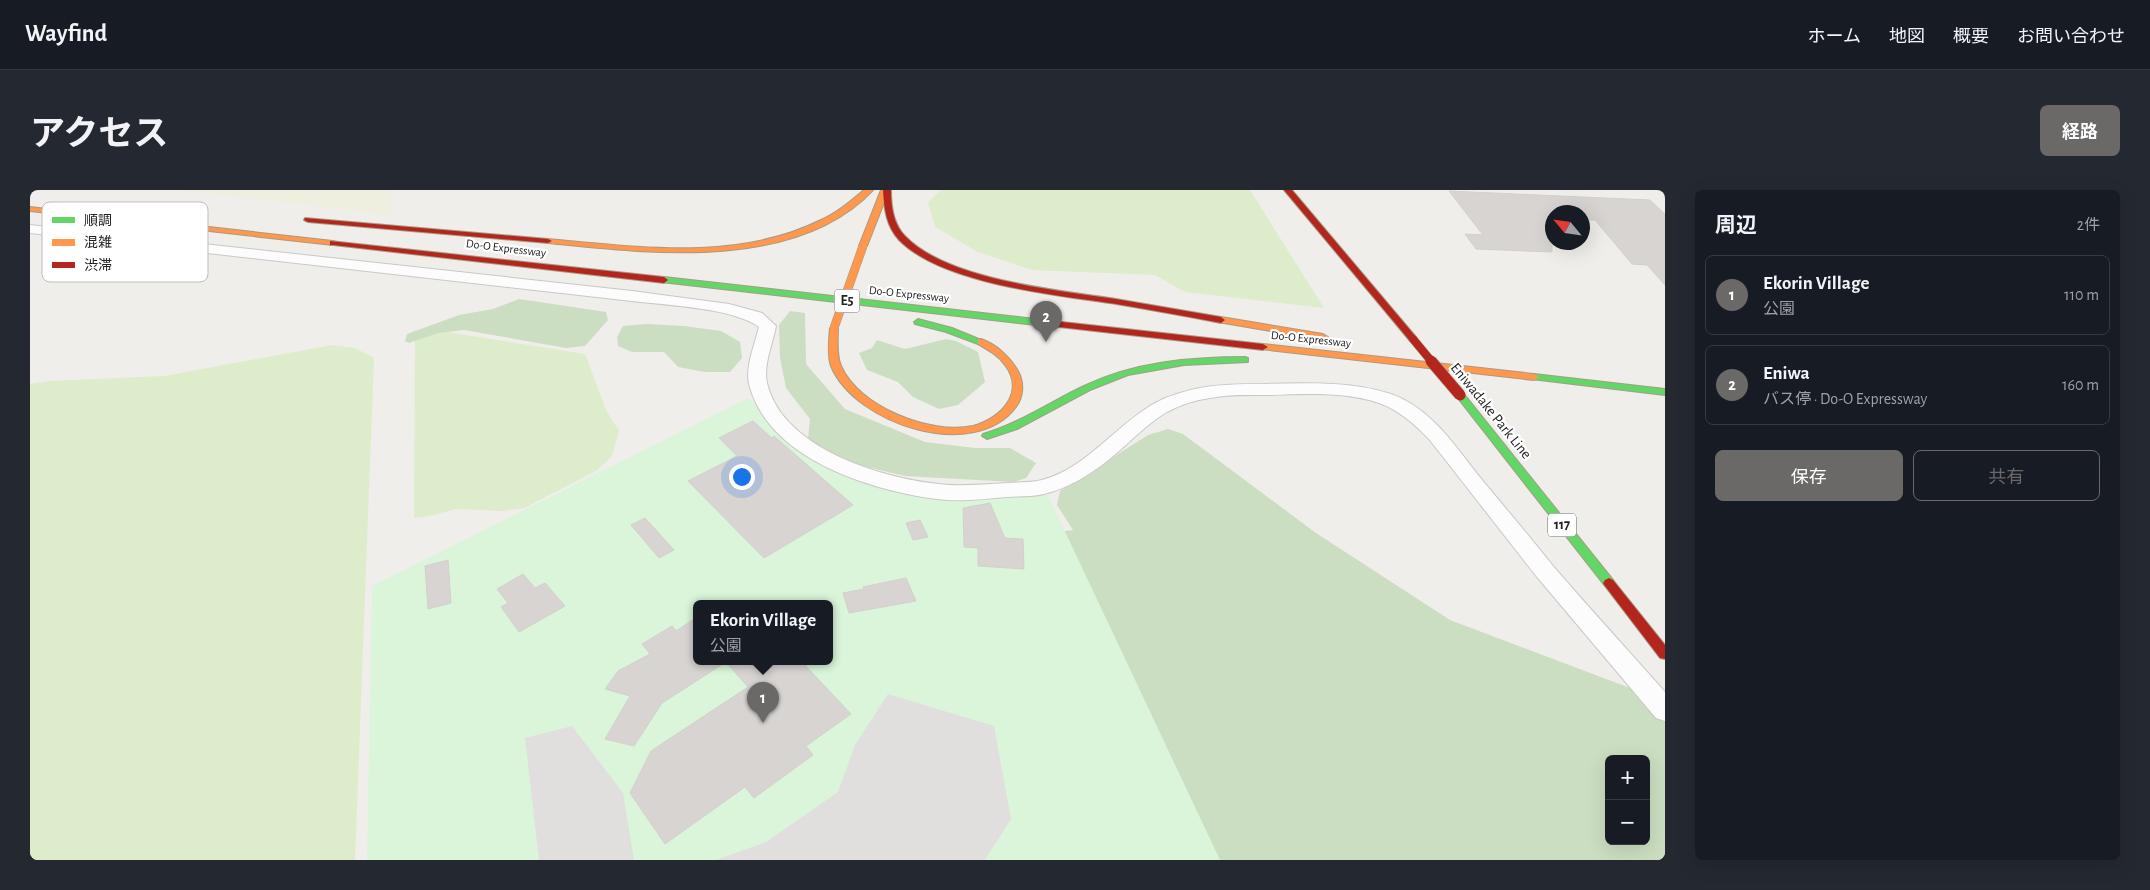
<!DOCTYPE html>
<html lang="ja">
<meta charset="utf-8">
<style>
body{margin:0;font-family:"Alegreya Sans","Noto Sans JP",sans-serif;background:#242831;color:#f1f3f6}
.controls{position:absolute;right:15px;bottom:15px;display:grid;overflow:hidden;border-radius:8px;box-shadow:0 5px 20px #0002}
.controls button{width:45px;height:45px;display:grid;place-items:center;padding:0;border:0;border-bottom:1px solid #363941;background:#171b24;color:#f1f3f6;font:25px sans-serif}
.compass{position:absolute;left:1515px;top:15px;width:45px;height:45px;border-radius:50%;background:#171b24;box-shadow:0 5px 20px #0002;rotate:299deg}
.you{position:absolute;left:711px;top:286px;width:18px;height:18px;margin:-12px;border:4px solid #fff;border-radius:50%;background:#1a73e8;box-shadow:0 0 0 8px #1a73e833}
.badge{display:grid;place-items:center;width:32px;height:32px;border-radius:50%;background:#6a6968;color:#fff;font-size:16px;font-weight:700}
.pin{position:absolute;translate:-50% -41px;filter:drop-shadow(0 1px 2px #0008)}
.pin::after{content:'';position:absolute;top:26px;width:18px;height:15px;background:inherit;clip-path:polygon(0 0,100% 0,50% 100%)}
.popup{position:absolute;left:663px;top:410px;width:140px;height:65px;box-sizing:border-box;display:grid;place-content:center;border-radius:8px;background:#171b24;filter:drop-shadow(0 1px 4px #0005);font-size:16px;white-space:nowrap;color:#9ea1a6}
.popup b{font-size:19px;color:#f1f3f6}
.popup::after{content:'';position:absolute;left:50%;top:100%;margin-left:-10px;border:10px solid transparent;border-top-color:#171b24}
.list{margin:0;padding:0;list-style:none}
h2{display:flex;justify-content:space-between;align-items:center;height:65px;margin:0;padding:0 20px;font-size:21px}
h2 small{font-size:16px;font-weight:400;color:#9ea1a6}
.list li{display:grid;grid-template-columns:32px 1fr auto;gap:15px;align-items:center;box-sizing:border-box;height:80px;margin:0 10px 10px;padding:0 10px;border:1px solid #363941;border-radius:8px}
.list b{display:block;font-size:19px;white-space:nowrap}
.list p{margin:0;font-size:16px;white-space:nowrap;color:#9ea1a6}
.list em{font-size:16px;font-style:normal;color:#9ea1a6}
.actions{display:flex;gap:10px;padding:15px 20px}
.actions a{flex:1;padding:11px 0;border:1px solid #6a6968;border-radius:8px;text-align:center;font-size:18px;color:#6a6968}
.actions .main{background:#6a6968;color:#fff}
.map{position:relative;flex:none;width:1635px;height:670px;overflow:hidden;border-radius:8px}
header{display:flex;align-items:center;gap:30px;box-sizing:border-box;height:70px;padding:0 25px;background:#171b24;border-bottom:1px solid #363941}
header strong{font-size:24px}
nav{display:flex;gap:28px;margin-inline-start:auto;font-size:18px}
.intro{display:flex;align-items:center;justify-content:space-between;box-sizing:border-box;height:120px;padding:0 30px}
h1{margin:0;font-size:35px}
.button{padding:12px 22px;border-radius:8px;background:#6a6968;color:#fff;font-size:18px;font-weight:700}
main{display:flex;gap:30px;padding:0 30px}
aside{flex:1;background:#171b24;border-radius:8px;box-shadow:0 5px 20px #0002}
.map>svg:first-child{display:block}
.farmland{fill:#efefdf}
.grass{fill:#ddeccb}
.forest{fill:#cbdec1;fill-rule:evenodd}
.park{fill:#daf5da;fill-rule:evenodd}
.parking{fill:#e0dfde}
.building{fill:#d7d4d2;stroke:#d3d0cc}
.lines{fill:none;stroke-linecap:round;stroke-linejoin:round}
.street-casing{stroke:#c9c8c7;stroke-width:2}
.fast-casing{stroke:#a79c86;stroke-width:2}
.slow-casing{stroke:#a79c86;stroke-width:2}
.jam-casing{stroke:#a79c86;stroke-width:2}
.street{fill:#fdfcfc;fill-rule:evenodd}
.fast{fill:#63d668;fill-rule:evenodd}
.slow{fill:#ff974d;fill-rule:evenodd}
.jam{fill:#b3261e;fill-rule:evenodd}
.slow-bridge-casing{stroke:#a79c86;stroke-width:9;stroke-linecap:butt}
.jam-bridge-far1-casing{stroke:#a79c86;stroke-width:9;stroke-linecap:butt}
.jam-bridge-casing{stroke:#a79c86;stroke-width:12;stroke-linecap:butt}
.slow-bridge{stroke:#ff974d;stroke-width:8}
.jam-bridge-far1{stroke:#b3261e;stroke-width:8}
.jam-bridge{stroke:#b3261e;stroke-width:11}
.labels{text-anchor:middle;dominant-baseline:central;stroke-width:4.5;stroke-linejoin:round;paint-order:stroke}
.far-street-label{font-size:12px;fill:#222;stroke:#fff}
.shield{fill:#fff;stroke:#646464;stroke-width:1}
.shield-label{font-size:14px;font-weight:bold;fill:#222}
.street-label{font-size:15px;fill:#222;stroke:#fff}
.key{fill:#fff;stroke:#bdbdbd;stroke-width:1}
.key-label{font-size:14px;fill:#222}
</style>
<header>
<strong>Wayfind</strong>
<nav><a>ホーム</a><a>地図</a><a>概要</a><a>お問い合わせ</a></nav>
</header>
<div class="intro"><h1>アクセス</h1><a class="button">経路</a></div>
<main>
<div class="map">
<svg width="1635" height="670" viewBox="0 0 1635 670">
<rect width="100%" height="100%" fill="#f0eeeb"/>
<!-- farmland -->
<path class="farmland" d="M146,0H360L362,25Z"/>
<!-- grass -->
<g class="grass">
<path d="M911,0H1220L1294,118L1155,102L1125,85L1002,80L948,62L905,37L898,12Z"/>
<path d="M411,141L555,164L576,220L589,241L582,266L566,281L494,318L472,321L426,319L400,326L384,328L385,148Z"/>
<path d="M302,155L325,158L344,168L325,670H0V194L20,191L134,186Z"/>
</g>
<!-- forest -->
<g class="forest">
<path d="M489,109L576,122L578,130L555,156L536,158L434,140L408,143L379,153L375,151L377,144L429,125L463,119Z"/>
<path d="M760,121L775,123L776,174L815,219L895,252L945,258H980L1006,273L996,288L984,292L875,286L824,274L778,249L780,229L756,198L750,168L749,135Z"/>
<path d="M617,134L654,136L691,141L710,152L712,168L700,182H675L648,177L634,162H602L588,156L587,147L593,136Z"/>
<path d="M916,149L926,151L948,162L955,192L928,215L909,219L883,207L868,192L837,180L829,163L842,158L847,150L875,159Z"/>
<path d="M1138,239L1153,244L1286,343L1420,430L1608,501L1635,520V670H1007L1001,346L1043,340L1027,315L1030,301L1118,245ZM1579,569H1616V651H1579Z"/>
</g>
<!-- park -->
<path class="park" d="M718,208L781,261L856,293L1014,297L1190,670H337L342,396ZM667,414H799V472H667Z"/>
<!-- parking -->
<g class="parking">
<path d="M858,504L964,536L981,629L955,670H686L736,652L808,602L825,555Z"/>
<path d="M542,536L593,603L604,670H509L495,548Z"/>
</g>
<!-- building -->
<g class="building">
<path d="M1419,1L1620,10L1635,24V95L1617,75L1602,74L1565,30H1552V22H1522V28H1519L1522,32V62L1446,59L1435,44L1453,45Z"/>
<path d="M723,231L742,248L744,246L823,315L734,368L658,291L707,266L689,248Z"/>
<path d="M960,313L975,348L993,349L994,379L948,376V358L934,357L933,318Z"/>
<path d="M615,328L644,360L629,368L601,335Z"/>
<path d="M890,330L898,347L883,350L876,333Z"/>
<path d="M418,370L421,413L398,419L395,376Z"/>
<path d="M493,384L505,398L515,393L535,416L489,442L471,417L478,413L467,399Z"/>
<path d="M876,388L886,411L819,423L813,403L834,399L833,397Z"/>
<path d="M667,427V472H772L821,524L776,556L783,565L724,608L715,597L635,654L600,603L621,561L718,497L696,472L632,513L604,556L575,549L600,506L575,499L588,481L620,464L612,454L642,436L646,441Z"/>
</g>
<g class="lines">
<!-- street casing -->
<g class="street-casing">
<path id="street" d="M0,35L602,101L699,114L732,123L746,136C743,153 733,175 737,193C752,258 851,288 908,294C931,297 954,294 977,293C989,292 1001,293 1012,290C1054,279 1081,241 1117,218C1131,208 1148,203 1165,199C1188,194 1211,194 1234,194C1277,193 1321,191 1361,204C1403,219 1426,258 1453,291C1476,319 1500,347 1523,376C1560,419 1598,460 1635,502V531L1626,528L1507,387L1399,249C1384,234 1369,220 1349,213C1315,201 1274,204 1238,205C1219,205 1199,204 1180,208C1165,210 1150,215 1137,222C1123,230 1110,242 1098,253C1074,275 1047,296 1014,304C1002,307 989,306 977,307C954,309 930,312 907,309C840,300 738,269 719,194C715,177 725,154 729,137C704,118 635,115 602,111L0,43Z"/>
</g>
<!-- fast casing -->
<g class="fast-casing">
<g id="fast">
<path d="M634,87L1014,130L1018,133L1014,136L631,92L630,90Z"/>
<path d="M888,129L922,138L956,152L951,155L948,154L916,142L885,134L884,132Z"/>
<path d="M1215,167L1218,168V172L1154,175L1098,185L1060,200L987,239L957,249L952,246L953,244C990,233 1020,212 1054,196C1104,172 1160,167 1215,167Z"/>
<path d="M1504,184L1635,199V205L1501,189V185Z"/>
<path d="M1430,202L1433,203L1583,390L1585,393L1583,396H1575L1427,207L1425,205Z"/>
</g>
</g>
<!-- slow casing -->
<g class="slow-casing">
<g id="slow">
<path d="M834,0H843C766,82 618,63 518,53L514,51L518,49C607,57 707,72 791,30C807,23 821,11 834,0Z"/>
<path d="M851,0H859L837,56L830,58L829,56Z"/>
<path d="M0,17L303,51L307,53L303,55L0,21Z"/>
<path d="M1191,127L1293,144L1298,147L1293,150L1188,132L1187,130Z"/>
<path d="M804,135L808,138C808,150 806,165 811,176C829,217 900,245 943,236C970,229 996,203 975,175C968,165 958,160 948,154V150L951,149C966,154 980,167 988,181C994,192 994,206 986,217C944,273 825,234 801,176C797,165 799,150 800,138Z"/>
<path d="M1233,154L1504,184L1509,187L1504,190L1230,159L1228,157Z"/>
</g>
</g>
<!-- jam casing -->
<g class="jam-casing">
<g id="jam">
<path d="M853,0H861C861,16 863,34 875,46C917,90 1027,100 1086,109C1121,115 1156,121 1191,127L1195,130L1191,133C1156,126 1121,120 1086,114C1026,105 912,94 869,50C856,36 854,18 853,0Z"/>
<path d="M1254,0H1262L1386,147V151H1380Z"/>
<path d="M275,28L518,49L522,51L518,53L278,32L274,30Z"/>
<path d="M300,51L634,87L638,90L634,93L303,55H300Z"/>
<path d="M1014,130L1233,154L1238,157L1233,160L1011,135L1010,133Z"/>
<path d="M1579,388L1583,390L1635,455V469L1630,468L1575,396L1573,393L1575,390Z"/>
</g>
</g>
<!-- street -->
<use href="#street" class="street"/>
<!-- fast -->
<use href="#fast" class="fast"/>
<!-- slow -->
<use href="#slow" class="slow"/>
<!-- jam -->
<use href="#jam" class="jam"/>
<!-- slow-bridge casing -->
<g class="slow-bridge-casing">
<path id="slow-bridge" d="M804,138L833,56"/>
</g>
<!-- jam-bridge-far1 casing -->
<g class="jam-bridge-far1-casing">
<path id="jam-bridge-far1" d="M1383,149L1402,172"/>
</g>
<!-- jam-bridge casing -->
<g class="jam-bridge-casing">
<path id="jam-bridge" d="M1401,171L1430,205"/>
</g>
<!-- slow-bridge -->
<use href="#slow-bridge" class="slow-bridge"/>
<!-- jam-bridge-far1 -->
<use href="#jam-bridge-far1" class="jam-bridge-far1"/>
<!-- jam-bridge -->
<use href="#jam-bridge" class="jam-bridge"/>
</g>
<g class="labels">
<!-- far-street labels -->
<g class="far-street-label">
<text transform="translate(476 58) rotate(7)">Do-O Expressway</text>
<text transform="translate(879 104) rotate(6)">Do-O Expressway</text>
<text transform="translate(1281 149) rotate(6)">Do-O Expressway</text>
</g>
<!-- shield labels -->
<g class="shield">
<rect x="804.5" y="99.5" width="25" height="23" rx="4"/>
<rect x="1518" y="323.5" width="28" height="23" rx="4"/>
</g>
<g class="shield-label">
<text x="817" y="111">E5</text>
<text x="1532" y="335">117</text>
</g>
<!-- street labels -->
<g class="street-label">
<text transform="translate(1461 221) rotate(51)">Eniwadake Park Line</text>
</g>
</g>
<!-- legend -->
<rect x="12" y="12" width="166" height="80" rx="8" class="key"/>
<rect x="22" y="27" width="23" height="6" fill="#63d668"/>
<rect x="22" y="49" width="23" height="7" fill="#ff974d"/>
<rect x="22" y="72" width="23" height="6" fill="#b3261e"/>
<g class="key-label">
<text x="54" y="35">順調</text>
<text x="54" y="57">混雑</text>
<text x="54" y="80">渋滞</text>
</g>
</svg>
<div class="controls">
<button>+</button>
<button>−</button>
</div>
<svg class="compass" viewBox="-18 -18 36 36"><path d="M0-13l5 13h-10z" fill="#e53935"/><path d="M0 13l5-13h-10z" fill="#9ea1a6"/></svg>
<div class="you"></div>
<div class="pin badge" style="left:733px;top:533px">1</div>
<div class="popup"><b>Ekorin Village</b>公園</div>
<div class="pin badge" style="left:1016px;top:152px">2</div>
</div>
<aside>
<h2>周辺<small>2件</small></h2>
<ul class="list">
<li><span class="badge">1</span><div><b>Ekorin Village</b><p>公園</p></div><em>110 m</em></li>
<li><span class="badge">2</span><div><b>Eniwa</b><p>バス停 · Do-O Expressway</p></div><em>160 m</em></li>
</ul>
<div class="actions"><a class="main">保存</a><a>共有</a></div>
</aside>
</main>
